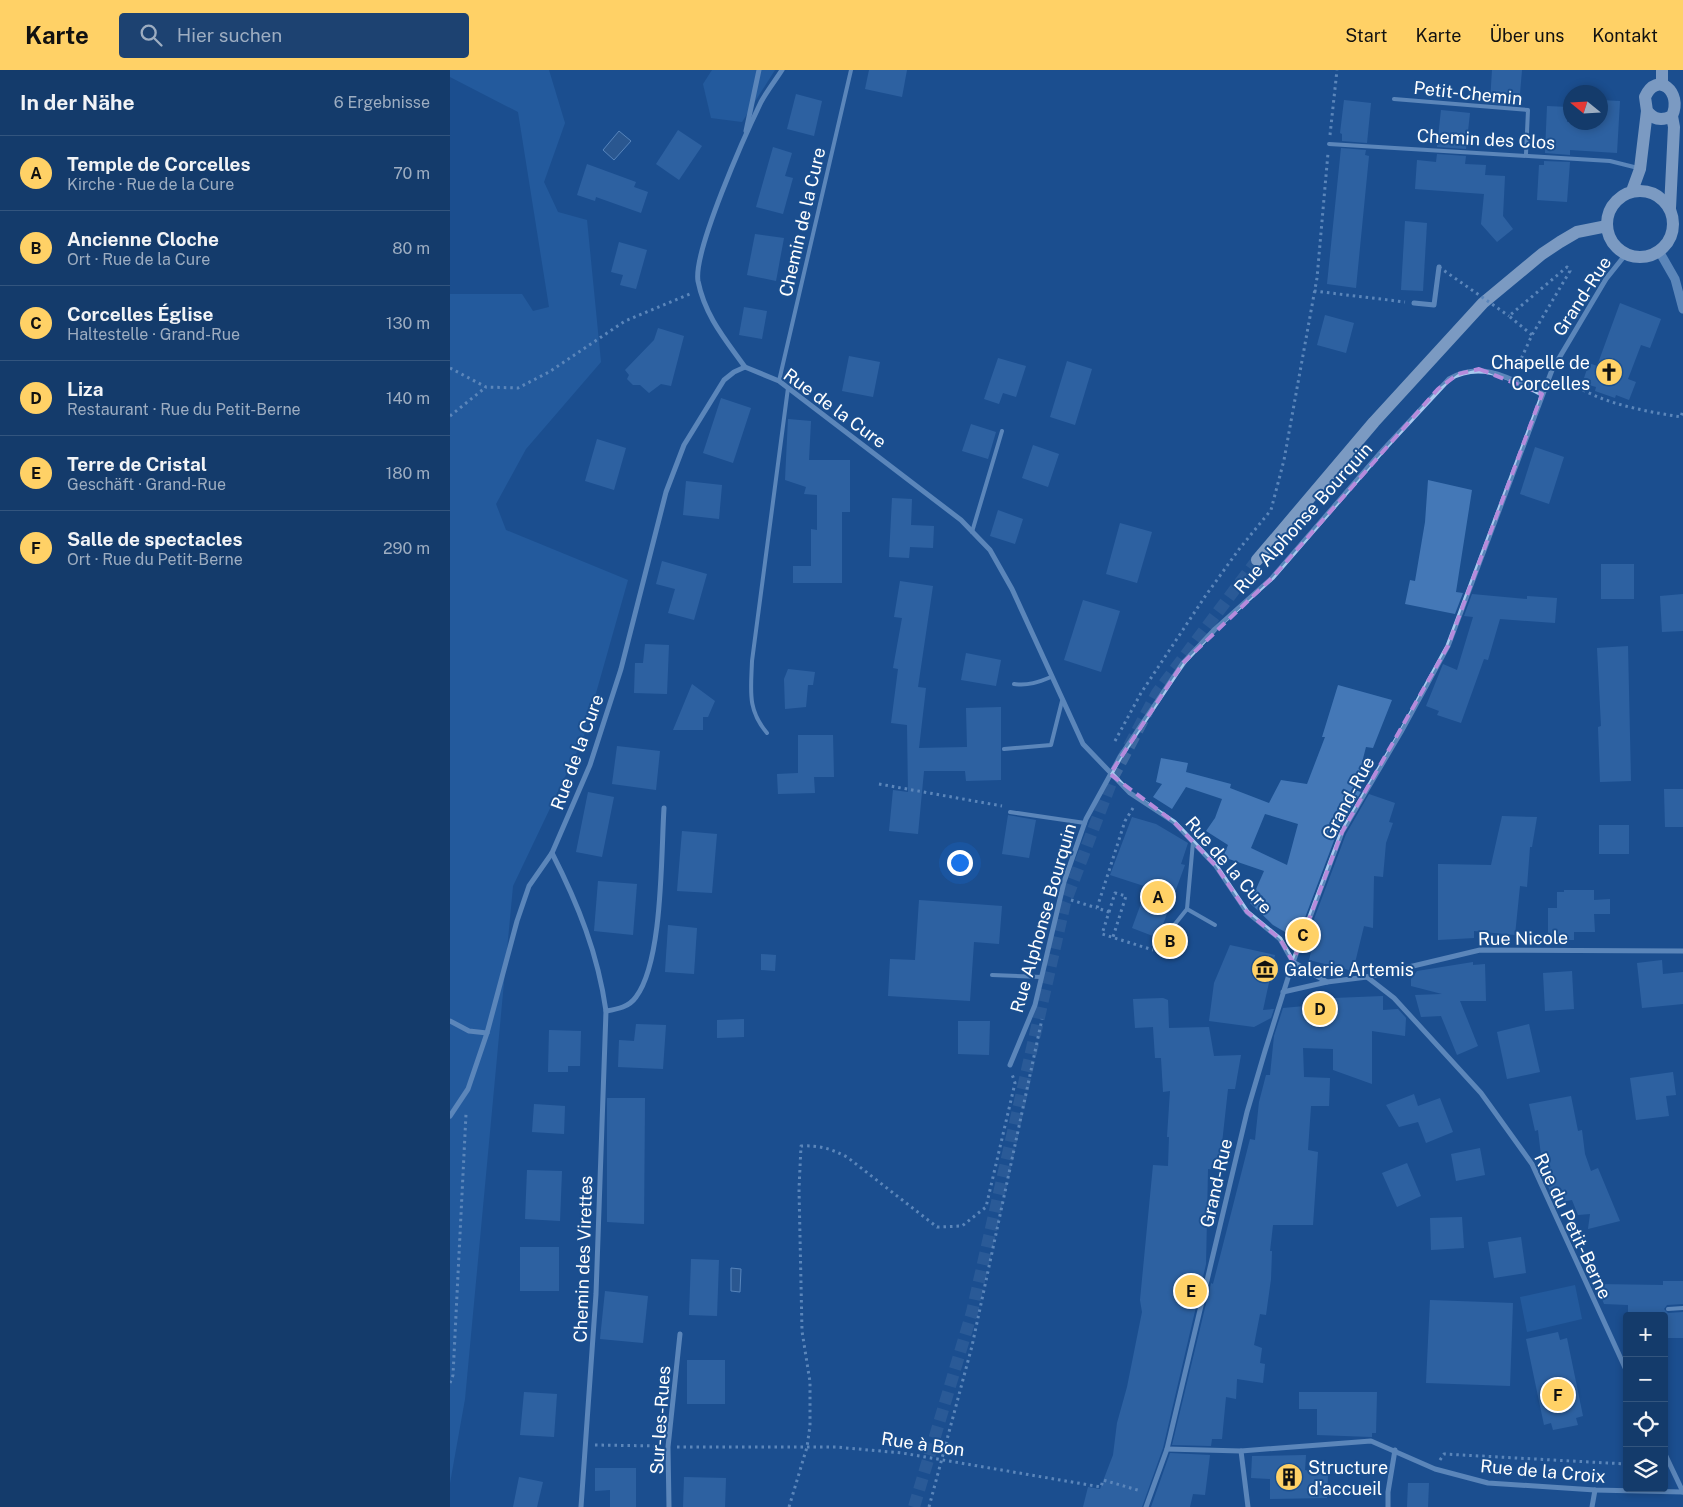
<!DOCTYPE html>
<html lang="de">
<meta charset="utf-8">
<style>
body{margin:0;font-family:"Public Sans",sans-serif;background:#1d4271;color:#f1f3f6}
.controls{position:absolute;right:15px;bottom:15px;display:grid;overflow:hidden;border-radius:5px;box-shadow:0 2px 8px #0003}
.controls button{width:45px;height:45px;display:grid;place-items:center;padding:0;border:0;border-bottom:1px solid #33557e;background:#143b6b;color:#f1f3f6;font:25px sans-serif}
.compass{position:absolute;left:1113px;top:15px;width:45px;height:45px;border-radius:50%;background:#143b6b;box-shadow:0 2px 8px #0003;rotate:288deg}
.you{position:absolute;left:509px;top:792px;width:18px;height:18px;margin:-12px;border:4px solid #fff;border-radius:50%;background:#1a73e8;box-shadow:0 0 0 8px #1a73e833}
.badge{display:grid;place-items:center;width:32px;height:32px;border-radius:50%;background:#ffd166;color:#111;font-size:16px;font-weight:700}
.pin{position:absolute;translate:-50% -50%;border:2px solid #fff;box-shadow:0 1px 5px #0006}
.list{margin:0;padding:0;list-style:none}
h2{display:flex;justify-content:space-between;align-items:center;height:65px;margin:0;padding:0 20px;font-size:21px}
h2 small{font-size:16px;font-weight:400;color:#9dadc1}
.list li{display:grid;grid-template-columns:32px 1fr auto;gap:15px;align-items:center;box-sizing:border-box;height:75px;padding:0 20px;border-top:1px solid #33557e}
.list b{display:block;font-size:19px;white-space:nowrap}
.list p{margin:0;font-size:16px;white-space:nowrap;color:#9dadc1}
.list em{font-size:16px;font-style:normal;color:#9dadc1}
.icon{flex:none;width:28px;height:28px;fill:none;stroke:currentColor;stroke-width:2;stroke-linecap:round;stroke-linejoin:round}
.map{position:relative;flex:none;width:1233px;height:1437px;overflow:hidden}
header{display:flex;align-items:center;gap:30px;box-sizing:border-box;height:70px;padding:0 25px;background:#ffd166;color:#111}
header strong{font-size:24px}
nav{display:flex;gap:28px;margin-inline-start:auto;font-size:18px}
.search{width:350px;height:45px;background:#1d4271;display:flex;align-items:center;gap:12px;box-sizing:border-box;padding:0 18px;border-radius:5px;color:#9dadc1;font-size:19px}
main{display:flex}
aside{flex:1;background:#143b6b}
.map>svg:first-child{display:block}
.green{fill:#2e69ad}
.water{fill:#3c6290;stroke:#9cc4f0}
.building{fill:#4478b7;fill-rule:evenodd}
.lines{fill:none;stroke-linecap:round;stroke-linejoin:round}
.primary-tunnel{stroke:#3d69a0;stroke-width:12;stroke-dasharray:12 6;stroke-linecap:butt}
.path{stroke:#a9c9ee;stroke-width:3;stroke-dasharray:2.5 4;stroke-linecap:butt}
.service{stroke:#a9c9ee;stroke-width:4}
.minor{stroke:#a9c9ee;stroke-width:5}
.tertiary{stroke:#a9c9ee;stroke-width:9}
.primary{stroke:#f0f6ff;stroke-width:12}
.path-bridge{stroke:#a9c9ee;stroke-width:3;stroke-dasharray:2.5 4;stroke-linecap:butt}
.marked{fill:none;stroke:#b68bdc;stroke-width:4;stroke-dasharray:10 6;stroke-linejoin:round}
.labels{text-anchor:middle;dominant-baseline:central;stroke-width:4;stroke-linejoin:round;paint-order:stroke}
.street-label{font-size:18px;fill:#fff;stroke:#1b4f8f}
.poi-label{font-size:18px;fill:#fff;stroke:#1b4f8f;text-anchor:start}
</style>
<header>
<strong>Karte</strong>
<div class="search"><svg class="icon" aria-label="search" viewBox="0 0 24 24"><circle cx="10" cy="10" r="6"/><path d="M15 15l6 6"/></svg>Hier suchen</div>
<nav><a>Start</a><a>Karte</a><a>Über uns</a><a>Kontakt</a></nav>
</header>
<main>
<aside>
<h2>In der Nähe<small>6 Ergebnisse</small></h2>
<ul class="list">
<li><span class="badge">A</span><div><b>Temple de Corcelles</b><p>Kirche · Rue de la Cure</p></div><em>70 m</em></li>
<li><span class="badge">B</span><div><b>Ancienne Cloche</b><p>Ort · Rue de la Cure</p></div><em>80 m</em></li>
<li><span class="badge">C</span><div><b>Corcelles Église</b><p>Haltestelle · Grand-Rue</p></div><em>130 m</em></li>
<li><span class="badge">D</span><div><b>Liza</b><p>Restaurant · Rue du Petit-Berne</p></div><em>140 m</em></li>
<li><span class="badge">E</span><div><b>Terre de Cristal</b><p>Geschäft · Grand-Rue</p></div><em>180 m</em></li>
<li><span class="badge">F</span><div><b>Salle de spectacles</b><p>Ort · Rue du Petit-Berne</p></div><em>290 m</em></li>
</ul>
</aside>
<div class="map">
<svg width="1233" height="1437" viewBox="0 0 1233 1437">
<rect width="100%" height="100%" fill="#1b4f8f"/>
<!-- green -->
<g class="green">
<path d="M0,0H99L115,53L94,112L108,142L137,150L151,292L76,379L46,434L56,460L178,510L133,669L63,816L15,1329L0,1413V224H72L83,241L99,237L68,42L0,7Z"/>
<path d="M262,0H325L292,52L261,48L253,14Z"/>
<path d="M1125,1215L1132,1249L1077,1262L1070,1227Z"/>
</g>
<!-- water -->
<g class="water">
<path d="M169,61L181,71L164,90L153,80Z"/>
<path d="M281,1198L291,1199L290,1222L281,1221Z"/>
</g>
<!-- building -->
<g class="building">
<path d="M419,0H457L452,27L415,19Z"/>
<path d="M1042,0H1072L1069,35L1040,33Z"/>
<path d="M346,24L372,31L364,66L337,59Z"/>
<path d="M894,30L921,33L917,73L892,71V64L890,63Z"/>
<path d="M1150,30L1170,31L1167,83L1120,80V85L1095,83L1097,36L1118,37L1117,52H1150Z"/>
<path d="M991,40L1020,43L1016,79L987,77Z"/>
<path d="M228,60L252,76L229,110L206,94Z"/>
<path d="M323,77L342,83L335,106L343,108L333,144L306,137Z"/>
<path d="M891,78L916,80L915,85L919,86L906,218L877,214Z"/>
<path d="M987,84L1016,86L1015,94L1036,95L1035,105L1055,106L1053,146L1063,159L1047,172L1031,154L1034,124L965,119L967,90L986,92Z"/>
<path d="M1094,91L1120,92L1117,132L1087,130L1089,95H1094Z"/>
<path d="M137,94L186,112L184,117L198,122L191,143L146,127L145,131L127,125Z"/>
<path d="M955,151L977,153L973,221L951,220Z"/>
<path d="M305,164L334,168L326,211L297,205Z"/>
<path d="M169,172L197,180L186,219L170,215L173,205L161,202Z"/>
<path d="M1170,233L1211,249L1200,278L1191,275L1178,309L1186,312L1179,330L1166,325L1165,328L1145,321L1146,317L1139,315L1141,310L1134,308L1139,293L1147,296Z"/>
<path d="M294,237L317,241L312,269L289,265Z"/>
<path d="M875,245L904,253L896,283L867,275Z"/>
<path d="M208,258L234,266L221,316L211,314L199,323L190,315H183L177,309L179,305L175,300L204,270Z"/>
<path d="M399,286L430,292L423,327L392,321Z"/>
<path d="M548,288L576,296L566,327L553,323L549,334L534,329Z"/>
<path d="M617,291L642,299L625,355L600,347Z"/>
<path d="M271,328L301,338L283,393L253,383Z"/>
<path d="M338,349L361,351L359,390H400V442H392V513H343V496H361V459L367,460V425L354,424L356,417L335,410Z"/>
<path d="M521,354L546,362L538,389L512,381Z"/>
<path d="M147,369L176,378L164,420L135,411Z"/>
<path d="M583,375L609,384L598,417L572,408Z"/>
<path d="M1085,377L1114,387L1099,434L1070,424Z"/>
<path d="M978,410L1022,420L1006,522L1013,523L1005,544L955,534L960,510L965,511L975,452Z"/>
<path d="M236,411L272,415L269,449L233,445Z"/>
<path d="M442,428L462,429L461,455L484,456L483,478L460,477L459,488L439,487Z"/>
<path d="M548,440L573,449L565,474L540,466Z"/>
<path d="M670,453L702,462L687,513L656,504Z"/>
<path d="M212,491L257,504L244,550L218,543L225,519L206,514Z"/>
<rect x="1151" y="494" width="33" height="35"/>
<path d="M450,511L483,516L468,617L476,618L469,678L517,677L516,638L551,637V710L516,711L515,701H474L468,764L439,761L443,720L458,722L457,655L441,653L448,599L443,598L452,548L444,547Z"/>
<path d="M1022,524L1077,529V526L1107,528L1105,553L1050,549L1038,590L1034,589L1011,653L987,645L989,641L976,636L993,594L1007,600L1023,547L1014,546Z"/>
<path d="M1233,524V561L1212,562L1210,526Z"/>
<path d="M633,530L670,541L651,602L614,590Z"/>
<path d="M195,574L219,575L217,624L184,623L185,593H193Z"/>
<path d="M1178,576L1181,711L1150,712L1148,657L1151,656L1147,578Z"/>
<path d="M516,583L551,590L546,616L511,610Z"/>
<path d="M338,599L365,602L363,615H358L356,637L335,639L334,609Z"/>
<path d="M242,614L265,631L258,647H253V660H223Z"/>
<path d="M888,615L942,630L923,678L916,677L905,720L911,722L888,760L847,869L823,855L800,833L814,801L773,787L778,775L756,761L765,748L772,729L736,717L722,739L703,727L712,714L706,712L711,688L738,693L736,702L781,714L780,718L819,733L831,710L857,714L875,667H872ZM815,744L848,754L837,795L801,778Z"/>
<path d="M348,665H383L384,707H364L365,723L328,724L327,704L348,703Z"/>
<path d="M167,676L210,681L206,720L162,714Z"/>
<path d="M1214,719H1233V757H1215Z"/>
<path d="M138,722L164,727L152,787L126,782Z"/>
<path d="M919,724L945,733L939,752L943,753L936,773L933,807L924,806L923,858L914,856L903,901L859,890L862,878L855,873L896,764Z"/>
<path d="M558,745L586,750L579,788L552,784Z"/>
<path d="M1052,746L1087,747L1082,777H1080L1077,817L1070,816L1065,865L1024,861V868L988,870V794L1041,795Z"/>
<path d="M682,747L706,754L738,773L731,794L735,795L708,868L682,858L697,817L660,805Z"/>
<rect x="1149" y="755" width="30" height="29"/>
<path d="M232,761L267,764L262,823L227,821Z"/>
<path d="M148,811L187,814L183,865L144,861Z"/>
<path d="M1114,820H1144V830L1160,829V844H1144L1145,862H1124V870H1098V838H1107V822H1114Z"/>
<path d="M469,830L552,836L549,874L524,872L520,931L438,926L440,889L465,890Z"/>
<path d="M218,855L247,858L244,904L215,902Z"/>
<path d="M780,875L825,885L813,940L824,939L821,948L804,957L759,951L764,913Z"/>
<path d="M311,884L326,885L325,901L311,900Z"/>
<path d="M1212,890L1213,904L1233,902V934L1192,938L1187,893Z"/>
<path d="M1023,892V895L1035,894L1036,931H1010L1028,976L1007,985L991,946L971,947L965,925L992,924L961,916V909L967,901Z"/>
<path d="M1122,901L1124,939L1095,941L1093,903Z"/>
<path d="M933,926V940L948,939L956,948L955,966L922,961V1014L883,1000V979L853,978L854,1007L880,1008L879,1036H861L858,1080L868,1082L863,1155H823L820,1181H822L821,1209L816,1245L810,1244L804,1275L812,1278L810,1293L815,1294L813,1313L787,1309L786,1329L776,1327L772,1369H762L761,1376L722,1375L761,1213L763,1214L800,1069L805,1070L809,1032L816,1005H820L824,966L833,938L855,936L884,928Z"/>
<path d="M713,928L718,930L719,958L759,957L764,986L791,985L785,1019H778L769,1100L758,1099L756,1194L713,1378L692,1437H633L638,1417L650,1419L663,1385L667,1353L677,1317L692,1242L690,1230L703,1095L718,1096L719,1067H717L720,1021L713,1022L711,988H705L703,957L685,958L683,929Z"/>
<path d="M294,949V967L267,968V950Z"/>
<path d="M508,951H540L539,985L508,984Z"/>
<path d="M186,954L216,955L213,999L168,997L169,970L184,971Z"/>
<path d="M1079,954L1090,1002L1057,1009L1047,962Z"/>
<path d="M99,960L131,961L130,996H118V1002H98Z"/>
<path d="M1223,1002L1226,1025L1216,1026L1219,1046L1186,1050L1180,1008Z"/>
<path d="M964,1024L968,1036L990,1028L1003,1062L976,1073L968,1052L949,1057L936,1035Z"/>
<path d="M1121,1026L1128,1061L1132,1060L1135,1084L1141,1101L1148,1098L1170,1151L1138,1159L1140,1144L1128,1145L1122,1130L1105,1133L1097,1114L1092,1094L1088,1060L1085,1061L1079,1034Z"/>
<path d="M157,1028H195L194,1154L157,1152Z"/>
<path d="M84,1034L115,1036L114,1064L82,1062Z"/>
<path d="M1030,1078L1035,1105L1006,1111L1001,1084Z"/>
<path d="M957,1093L971,1126L947,1137L932,1103Z"/>
<path d="M77,1100L112,1101L110,1151L75,1149Z"/>
<path d="M1012,1147L1014,1178L981,1180L980,1148Z"/>
<path d="M1071,1167L1076,1203L1044,1208L1038,1172Z"/>
<rect x="70" y="1177" width="39" height="44"/>
<path d="M241,1189L269,1190L267,1246L239,1245Z"/>
<path d="M1213,1211H1233V1234L1217,1235L1214,1239L1218,1243L1233,1242V1268H1214V1246H1178V1235L1154,1234L1146,1214L1213,1215Z"/>
<path d="M155,1221L198,1226L193,1273L150,1269Z"/>
<path d="M980,1230L1063,1233L1060,1316L976,1313Z"/>
<path d="M1108,1262L1110,1270L1117,1268L1133,1346L1126,1348L1128,1355L1103,1360L1101,1353L1094,1355L1076,1269Z"/>
<rect x="237" y="1290" width="38" height="44"/>
<path d="M74,1322L107,1324L104,1367L70,1365Z"/>
<path d="M849,1322H927L926,1363H922V1367L867,1365V1339H849Z"/>
<path d="M720,1383L760,1385L755,1425L743,1424L740,1437H701Z"/>
<path d="M856,1385L855,1400L878,1405L877,1428L820,1429V1409L801,1408L802,1386Z"/>
<path d="M145,1398H186V1437H160V1420L145,1421Z"/>
<path d="M69,1407L93,1412L87,1437H63Z"/>
<path d="M234,1407L276,1408L275,1437H233Z"/>
<path d="M958,1413H979L978,1437H957Z"/>
</g>
<g class="lines">
<!-- primary-tunnel -->
<path class="primary-tunnel" d="M464,1437L522,1242L615,833L664,705L707,623L807,490"/>
<!-- path -->
<g class="path">
<path d="M880,65L887,0"/>
<path d="M864,221L955,232"/>
<path d="M0,298L36,317L68,318L99,302L175,251L242,223"/>
<path d="M1066,300L1082,265L1120,201L1117,197L1059,246L1082,265"/>
<path d="M1111,306C1146,333 1189,340 1231,347L1233,340"/>
<path d="M0,346L36,317"/>
<path d="M665,671L691,623L756,525L790,478L821,440L834,390L867,208L878,83"/>
<path d="M429,714L552,736"/>
<path d="M683,738L675,751L647,838L659,842L652,864L703,880"/>
<path d="M621,830L647,838"/>
<path d="M659,842L665,823L676,826L663,867"/>
<path d="M0,1313L3,1305L16,1044"/>
<path d="M145,1375L208,1376"/>
<path d="M227,1377H386L452,1383L651,1417L653,1410L691,1421"/>
<path d="M990,1390L994,1384L1176,1394"/>
<path d="M339,1437L357,1377L360,1356V1312L352,1261L349,1119L351,1076C369,1075 382,1079 397,1087L487,1157L512,1156L536,1137L565,1013L562,1004"/>
<path d="M479,1437L522,1276L592,949"/>
</g>
<!-- service -->
<g class="service">
<path d="M944,29L1078,40L1076,84"/>
<path d="M879,74L1160,91L1188,98"/>
<path d="M329,311L401,0"/>
<path d="M522,462L552,361"/>
<path d="M564,614C578,616 589,612 601,607"/>
<path d="M317,663C297,639 301,621 302,591L338,318"/>
<path d="M554,679L601,675L612,631"/>
<path d="M560,742L635,753"/>
<path d="M737,839L765,855"/>
<path d="M713,883L725,854L737,839L743,772"/>
<path d="M542,905L591,907"/>
<path d="M1218,1239L1233,1238"/>
</g>
<!-- minor -->
<g class="minor">
<path d="M296,61L309,0"/>
<path d="M964,233L984,235L989,197"/>
<path d="M295,297C275,269 255,246 248,211C243,181 296,63 311,32C317,21 325,11 332,0"/>
<path d="M102,783C128,834 148,884 156,941L146,1224L131,1437"/>
<path d="M917,907L1030,880L1233,881"/>
<path d="M833,922L877,912L917,907L944,928L1031,1023L1082,1094L1177,1302"/>
<path d="M156,941C168,939 179,937 186,927C213,891 211,785 214,738"/>
<path d="M0,951L19,961L37,963"/>
<path d="M560,995L585,935L614,812L636,749L670,687L733,593L765,559L822,508L933,380L999,309C1032,290 1061,309 1092,324"/>
<path d="M0,1046L18,1019L37,963L67,851L79,816L102,783L140,695L171,599L216,422L234,375L274,310L284,302L295,297L329,311L511,450L540,480L562,519L633,674L680,723L724,752L766,796L797,842L830,869L843,892L877,912"/>
<path d="M717,1379L791,1381L921,1371L985,1399L1038,1413L1145,1420L1233,1422"/>
<path d="M791,1381L798,1437"/>
<path d="M1214,1382L1233,1422"/>
<path d="M219,1437L218,1377L230,1264"/>
<path d="M696,1437L717,1379L797,1042L815,981L843,892L892,762L951,662L998,576L1102,300L1156,209L1176,184"/>
<path d="M938,1437V1422L945,1380"/>
<path d="M1142,1437L1145,1420"/>
</g>
<!-- tertiary -->
<path class="tertiary" d="M1209,181L1225,209L1233,239"/>
<!-- primary -->
<g class="primary">
<path d="M1212,14V0"/>
<circle cx="1190" cy="154" r="33"/>
<path d="M1182,121L1190,99L1197,41"/>
<path d="M1220,138L1224,57L1222,46C1233,22 1207,0 1195,27L1197,41C1204,50 1212,51 1222,46"/>
<path d="M807,490L924,352L1033,233L1092,184L1110,172L1127,162L1157,156"/>
</g>
<!-- path-bridge -->
<path class="path-bridge" d="M989,197L1059,246"/>
</g>
<!-- marked area -->
<path d="M0 0H1233V1437H0ZM1029,299L1092,324L998,576L892,762L843,892L830,869L797,842L766,796L724,752L660,704L733,593L822,508L988,319L1008,304Z" fill="#1b4f8f" fill-opacity=".55" fill-rule="evenodd"/>
<path class="marked" d="M1029,299L1092,324L998,576L892,762L843,892L830,869L797,842L766,796L724,752L660,704L733,593L822,508L988,319L1008,304Z"/>
<!-- icons -->
<defs>
<g id="church-disc" transform="scale(1.4375)"><circle r="9.5" fill="#ffd166" stroke="#1b4f8f"/><path d="M-1.2-6h2.4v3.5h3.3v2.4h-3.3V6h-2.4V-.1h-3.3v-2.4h3.3Z" fill="#111"/></g>
<g id="museum-disc" transform="scale(1.4375)"><circle r="9.5" fill="#ffd166" stroke="#1b4f8f"/><path d="M0-6L6-3V-2H-6V-3ZM-5-1h2V3h-2ZM-1-1h2V3h-2ZM3-1h2V3H3ZM-6 4H6V6H-6Z" fill="#111"/></g>
<g id="building-disc" transform="scale(1.4375)"><circle r="9.5" fill="#ffd166" stroke="#1b4f8f"/><path d="M-4-6H4V6H1V3H-1V6H-4ZM-2.5-4.3h1.7v1.8h-1.7ZM.8-4.3h1.7v1.8H.8ZM-2.5-1h1.7V.8h-1.7ZM.8-1h1.7V.8H.8Z" fill="#111"/></g>
</defs>
<g fill-rule="evenodd">
<use href="#church-disc" x="1159" y="302"/>
<use href="#museum-disc" x="815" y="899"/>
<use href="#building-disc" x="839" y="1407"/>
</g>
<g class="labels">
<!-- street labels -->
<g class="street-label">
<text transform="translate(1018 23) rotate(6)">Petit-Chemin</text>
<text transform="translate(1036 69) rotate(3)">Chemin des Clos</text>
<text transform="translate(352 152) rotate(-77)">Chemin de la Cure</text>
<text transform="translate(1132 226) rotate(-57)">Grand-Rue</text>
<text transform="translate(385 338) rotate(36)">Rue de la Cure</text>
<text transform="translate(853 448) rotate(-48)">Rue Alphonse Bourquin</text>
<text transform="translate(127 682) rotate(-70)">Rue de la Cure</text>
<text transform="translate(898 728) rotate(-62)">Grand-Rue</text>
<text transform="translate(779 795) rotate(49)">Rue de la Cure</text>
<text transform="translate(593 848) rotate(-74)">Rue Alphonse Bourquin</text>
<text transform="translate(1073 868) rotate(-1)">Rue Nicole</text>
<text transform="translate(766 1113) rotate(-77)">Grand-Rue</text>
<text transform="translate(1123 1156) rotate(65)">Rue du Petit-Berne</text>
<text transform="translate(133 1189) rotate(-88)">Chemin des Virettes</text>
<text transform="translate(210 1350) rotate(-86)">Sur-les-Rues</text>
<text transform="translate(473 1374) rotate(8)">Rue à Bon</text>
<text transform="translate(1093 1401) rotate(5)">Rue de la Croix</text>
</g>
<!-- poi labels -->
<g class="poi-label">
<text x="1140" y="292" text-anchor="end">Chapelle de<tspan x="1140" dy="21">Corcelles</tspan></text>
<text x="834" y="899">Galerie Artemis</text>
<text x="858" y="1397">Structure<tspan x="858" dy="21">d'accueil</tspan></text>
</g>
</g>
</svg>
<div class="controls">
<button>+</button>
<button>−</button>
<button><svg class="icon" aria-label="locate" viewBox="0 0 24 24"><circle cx="12" cy="12" r="6"/><path d="M12 2v4M12 18v4M2 12h4M18 12h4"/></svg></button>
<button><svg class="icon" aria-label="layers" viewBox="0 0 24 24"><path d="M12 4l9 5-9 5-9-5zM3 14l9 5 9-5"/></svg></button>
</div>
<svg class="compass" viewBox="-18 -18 36 36"><path d="M0-13l5 13h-10z" fill="#e53935"/><path d="M0 13l5-13h-10z" fill="#9dadc1"/></svg>
<div class="you"></div>
<div class="pin badge" style="left:708px;top:827px">A</div>
<div class="pin badge" style="left:720px;top:871px">B</div>
<div class="pin badge" style="left:853px;top:865px">C</div>
<div class="pin badge" style="left:870px;top:939px">D</div>
<div class="pin badge" style="left:741px;top:1221px">E</div>
<div class="pin badge" style="left:1108px;top:1325px">F</div>
</div>
</main>
